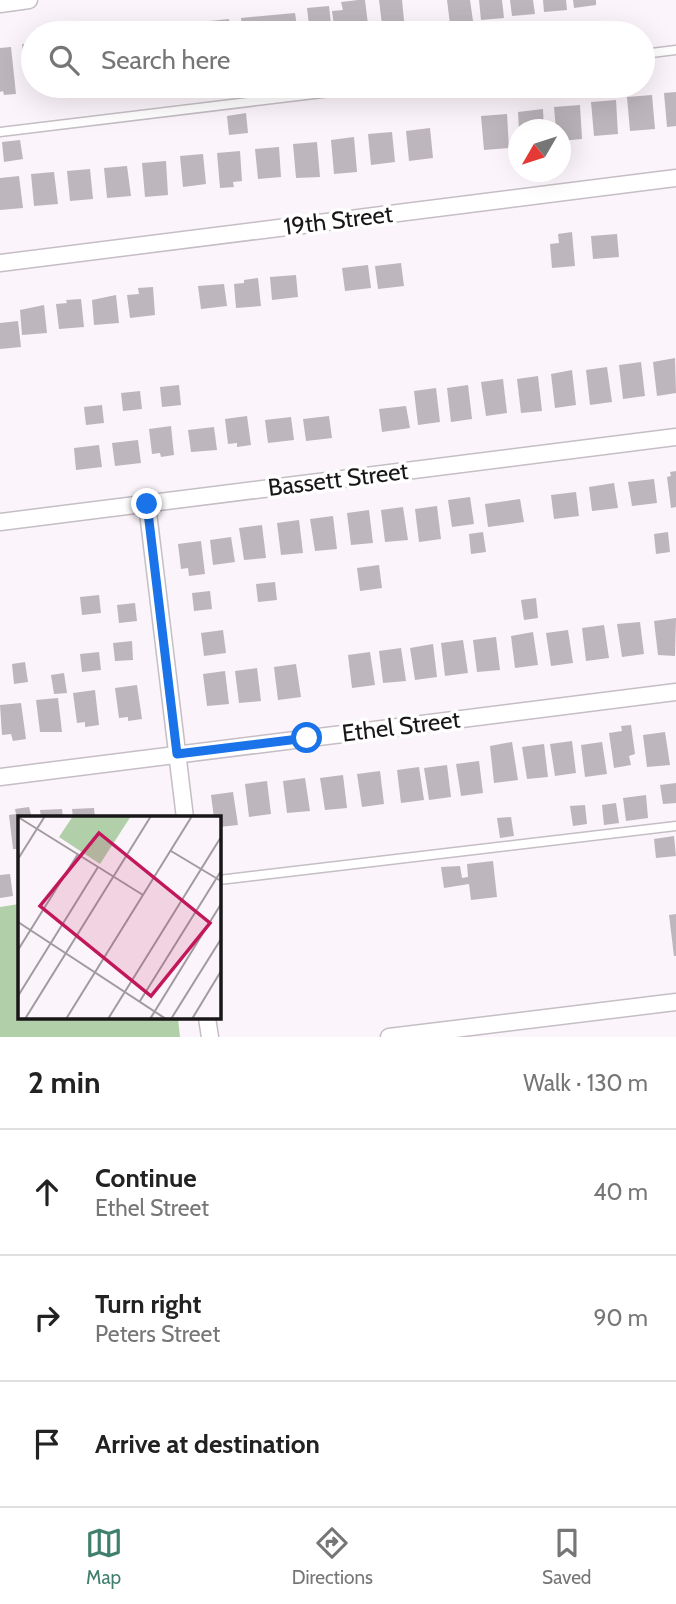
<!DOCTYPE html>
<meta charset="utf-8">
<style>
body{margin:0;font-family:Cabin,sans-serif;background:#f6f6f6;color:#222}
.compass{position:absolute;left:508px;top:119px;width:63px;height:63px;border-radius:50%;background:#fff;box-shadow:0 7px 28px #0002;rotate:231deg}
.stop{position:absolute;width:21px;height:21px;margin:-16px;border:5px solid #1a73e8;border-radius:50%;background:#fff}
.stop.end{background:#1a73e8;border-color:#fff;box-shadow:0 2px 7px #0008}
.list{margin:0;padding:0;list-style:none}
h2{display:flex;justify-content:space-between;align-items:center;height:91px;margin:0;padding:0 28px;font-size:30px}
h2 small{font-size:23px;font-weight:400;color:#767676}
.list li{display:grid;grid-template-columns:46px 1fr auto;gap:21px;align-items:center;box-sizing:border-box;height:126px;padding:0 28px;border-top:2px solid #e0e0e0}
.list b{display:block;font-size:26px;white-space:nowrap}
.list p{margin:0;font-size:23px;white-space:nowrap;color:#767676}
.list em{font-size:23px;font-style:normal;color:#767676}
.icon{flex:none;width:38px;height:38px;fill:none;stroke:currentColor;stroke-width:2;stroke-linecap:round;stroke-linejoin:round}
.map{position:relative;flex:none;width:676px;height:1037px;overflow:hidden}
.search{position:absolute;background:#fff;box-shadow:0 7px 28px #0002;left:21px;right:21px;top:21px;height:77px;display:flex;align-items:center;gap:18px;box-sizing:border-box;padding:0 24px;border-radius:38px;color:#767676;font-size:26px}
.sheet{height:469px;background:#fff}
nav{display:flex;justify-content:space-around;align-items:center;box-sizing:border-box;height:98px;border-top:2px solid #e0e0e0;background:#fff;font-size:19px;color:#767676}
nav a{display:grid;justify-items:center;gap:4px}
nav .on{color:#407f6d}
.map>svg:first-child{display:block}
.green{fill:#b1cfa9}
.building{fill:#bdb6bc}
.lines{fill:none;stroke-linecap:round;stroke-linejoin:round}
.lane-casing{stroke:#c5bec4;stroke-width:11}
.street-casing{stroke:#c5bec4;stroke-width:19}
.lane{stroke:#fff;stroke-width:8}
.street{stroke:#fff;stroke-width:16}
.route{stroke:#1a73e8;stroke-width:9}
.labels{text-anchor:middle;dominant-baseline:central;stroke-width:7;stroke-linejoin:round;paint-order:stroke}
.street-label{font-size:24px;fill:#191618;stroke:#fff}
.inset-road{fill:none;stroke:#a19ba0;stroke-width:2}
.view{fill:#c2185b;fill-opacity:0.15;stroke:#c2185b;stroke-width:3.5}
.inset-edge{fill:none;stroke:#191618;stroke-width:3.5}
</style>
<div class="map">
<svg width="676" height="1037" viewBox="0 0 676 1037">
<rect width="100%" height="100%" fill="#fbf4fa"/>
<!-- green -->
<path class="green" d="M19,904V1018H178L180,1037H0V907Z"/>
<!-- building -->
<g class="building">
<path d="M358,0H365L369,33H335L332,11L343,10L341,2Z"/>
<path d="M379,0H402L405,30L383,33Z"/>
<path d="M447,0H470L473,21L450,24Z"/>
<path d="M479,0H502L504,18L481,20Z"/>
<path d="M510,0H533L535,14L512,16Z"/>
<path d="M543,0H566L567,10L544,12Z"/>
<path d="M573,0H596V5L574,8Z"/>
<path d="M329,6L332,33H310L307,8Z"/>
<path d="M295,13L298,33H243L241,18Z"/>
<path d="M229,19L231,33H191L190,23Z"/>
<path d="M187,24L189,33H165L164,26Z"/>
<path d="M33,43V76L26,77L22,44Z"/>
<path d="M11,47L16,94L4,95L3,91L0,92V48Z"/>
<path d="M524,86H545L546,96L525,98Z"/>
<path d="M676,92V126L667,127L664,93Z"/>
<path d="M652,95L655,129L630,131L627,97Z"/>
<path d="M616,100L618,134L594,136L591,102Z"/>
<path d="M580,105L582,139L560,141V130H556L554,107Z"/>
<path d="M543,109L544,130H519L518,112Z"/>
<path d="M246,113L248,133L229,135L227,116Z"/>
<path d="M507,114L509,148L484,150L481,116Z"/>
<path d="M430,128L433,158L409,161L406,131Z"/>
<path d="M392,132L395,162L371,165L368,134Z"/>
<path d="M354,137L357,172L334,174L331,140Z"/>
<path d="M20,140L23,159L4,162L2,142Z"/>
<path d="M317,142L320,177L296,178L293,144Z"/>
<path d="M279,147L281,177L258,179L255,149Z"/>
<path d="M240,151L242,181L233,182L234,187L220,188L217,153Z"/>
<path d="M203,154L206,184L183,187L180,156Z"/>
<path d="M166,161L168,195L145,197L142,163Z"/>
<path d="M127,166L131,196L107,198L104,168Z"/>
<path d="M90,169L93,199L70,201L67,171Z"/>
<path d="M54,172L58,204L34,206L31,174Z"/>
<path d="M19,176L23,208L0,210V178Z"/>
<path d="M572,232L575,266L552,268L550,244L559,243L558,234Z"/>
<path d="M617,234L619,257L593,259L591,236Z"/>
<path d="M401,263L404,286L378,289L375,266Z"/>
<path d="M368,265L371,288L345,291L342,268Z"/>
<path d="M296,275L298,297L272,300L270,277Z"/>
<path d="M258,278L261,306L236,308L234,284L244,283V280Z"/>
<path d="M224,284L227,306L201,309L198,286Z"/>
<path d="M153,287L155,315L130,318L127,295L139,294L138,288Z"/>
<path d="M116,295L119,323L94,325L92,300Z"/>
<path d="M81,299L84,327L59,329L56,304L67,303L66,300Z"/>
<path d="M44,305L47,333L22,335L20,310Z"/>
<path d="M18,321L21,347L0,349V323Z"/>
<path d="M675,358L676,393L657,396L653,362Z"/>
<path d="M641,362L645,396L623,399L619,365Z"/>
<path d="M607,367L612,402L590,405L586,370Z"/>
<path d="M572,370L576,405L555,408L551,374Z"/>
<path d="M538,376L542,411L521,413L517,379Z"/>
<path d="M503,379L507,413L486,416L481,382Z"/>
<path d="M179,385L181,405L162,407L160,387Z"/>
<path d="M468,385L472,419L451,422L447,388Z"/>
<path d="M436,388L440,422L418,425L414,391Z"/>
<path d="M140,391L142,409L123,411L121,393Z"/>
<path d="M102,405L104,423L86,425L84,407Z"/>
<path d="M406,406L410,428L382,432L379,409Z"/>
<path d="M247,416L251,445L237,447V443L228,444L225,419Z"/>
<path d="M329,416L332,438L306,441L303,419Z"/>
<path d="M291,417L294,440L268,443L265,420Z"/>
<path d="M171,426L174,455L161,457L160,453L152,454L149,429Z"/>
<path d="M214,427L217,450L191,452L188,430Z"/>
<path d="M138,440L141,463L115,466L112,443Z"/>
<path d="M99,445L102,467L76,470L74,448Z"/>
<path d="M676,471V507L671,508L667,477L671,476L670,472Z"/>
<path d="M654,479L657,503L632,506L628,482Z"/>
<path d="M614,483L618,508L592,511L589,487Z"/>
<path d="M576,492L579,516L554,519L551,495Z"/>
<path d="M470,497L474,524L452,527L448,500Z"/>
<path d="M520,499L524,522L488,527L485,504Z"/>
<path d="M437,506L441,539L419,542L415,509Z"/>
<path d="M403,507L408,540L385,542L381,510Z"/>
<path d="M369,510L373,543L351,545L347,513Z"/>
<path d="M333,516L337,549L315,551L310,519Z"/>
<path d="M299,520L303,553L281,555L277,523Z"/>
<path d="M262,525L266,558L244,560L239,528Z"/>
<path d="M483,532L486,552L471,554L469,534Z"/>
<path d="M668,532L670,552L656,554L654,534Z"/>
<path d="M231,537L235,562L213,565L210,540Z"/>
<path d="M201,541L205,574L189,576L188,568L181,569L178,544Z"/>
<path d="M379,565L382,588L360,591L357,568Z"/>
<path d="M275,582L277,600L258,602L256,584Z"/>
<path d="M210,591L212,609L194,611L192,593Z"/>
<path d="M99,595L101,613L82,615L80,597Z"/>
<path d="M536,598L538,618L524,620L521,600Z"/>
<path d="M135,603L137,621L119,623L117,605Z"/>
<path d="M676,618L675,656L658,655L654,621Z"/>
<path d="M640,622L644,654L622,657L617,624Z"/>
<path d="M604,625L609,658L586,661L582,628Z"/>
<path d="M223,630L226,653L204,656L201,633Z"/>
<path d="M568,630L573,663L551,666L546,633Z"/>
<path d="M533,632L538,665L515,668L511,636Z"/>
<path d="M496,637L500,670L477,672L473,640Z"/>
<path d="M463,640L468,673L445,676L441,643Z"/>
<path d="M132,641L133,660L115,661L113,643Z"/>
<path d="M433,644L437,677L415,680L410,648Z"/>
<path d="M401,648L406,681L383,683L379,651Z"/>
<path d="M99,652L101,670L82,672L80,654Z"/>
<path d="M370,652L375,685L352,688L348,655Z"/>
<path d="M25,662L28,682L14,684L12,664Z"/>
<path d="M296,664L301,697L278,700L274,667Z"/>
<path d="M257,668L261,701L239,703L235,671Z"/>
<path d="M225,671L229,704L207,706L203,674Z"/>
<path d="M64,673L67,693L54,694L51,675Z"/>
<path d="M137,685L142,719L128,721V717L119,718L115,688Z"/>
<path d="M95,690L99,725L85,727V722L77,723L73,693Z"/>
<path d="M58,698L62,732H40L36,700Z"/>
<path d="M21,703L26,739L13,741L11,734L2,735L0,705Z"/>
<path d="M631,725L635,754L629,756L631,765L614,768L609,733L622,731L621,726Z"/>
<path d="M665,732L670,765L647,767L643,735Z"/>
<path d="M572,741L576,773L555,776L550,744Z"/>
<path d="M512,742L518,780L494,783L490,746Z"/>
<path d="M602,742L607,774L585,777L581,745Z"/>
<path d="M544,744L548,777L527,779L522,747Z"/>
<path d="M479,761L483,793L461,796L456,764Z"/>
<path d="M447,765L451,797L429,800L424,768Z"/>
<path d="M419,767L424,800L401,803L397,770Z"/>
<path d="M380,771L384,804L362,807L357,774Z"/>
<path d="M343,775L347,808L325,810L320,778Z"/>
<path d="M305,778L310,811L287,813L283,781Z"/>
<path d="M267,781L271,814L249,817L245,784Z"/>
<path d="M676,783V803L663,804L660,785Z"/>
<path d="M233,792L238,825L219,827V818H214L211,795Z"/>
<path d="M646,795L648,818L626,821L623,798Z"/>
<path d="M616,803L619,823L604,825L602,805Z"/>
<path d="M585,805L587,824L573,826L570,806Z"/>
<path d="M29,807L32,818H19V849H13L9,815L16,814L15,809Z"/>
<path d="M94,808L95,818H73L72,809Z"/>
<path d="M62,809L63,818H41L40,810Z"/>
<path d="M511,817L514,836L500,838L497,818Z"/>
<path d="M674,836L676,856L656,858L654,839Z"/>
<path d="M493,861L497,897L471,900L469,884L444,888L441,867L460,866L462,878L468,877L467,864Z"/>
<path d="M10,874L13,896L0,898V875Z"/>
<path d="M676,914V956H674L669,915Z"/>
</g>
<g class="lines">
<!-- lane casing -->
<g class="lane-casing">
<g id="lane">
<path d="M643,54L676,50"/>
<path d="M0,132L381,86"/>
<path d="M219,880L676,826"/>
</g>
</g>
<!-- street casing -->
<g class="street-casing">
<g id="street">
<path d="M0,4L29,0"/>
<path d="M0,263L676,178"/>
<path d="M147,504L185,818"/>
<path d="M0,522L676,437"/>
<path d="M0,777L676,692"/>
<path d="M207,1018L210,1037"/>
<path d="M389,1037L676,1002"/>
</g>
</g>
<!-- lane -->
<use href="#lane" class="lane"/>
<!-- street -->
<use href="#street" class="street"/>
</g>
<g class="lines">
<!-- route -->
<path class="route" d="M147,504L177,754L307,738"/>
</g>
<g class="labels">
<!-- street labels -->
<g class="street-label">
<text transform="translate(338 220) rotate(-7)">19th Street</text>
<text transform="translate(338 479) rotate(-7)">Bassett Street</text>
<text transform="translate(401 726) rotate(-7)">Ethel Street</text>
</g>
</g>
<!-- overview -->
<g transform="translate(18 816)">
<rect width="203" height="203" fill="#fbf4fa"/>
<path d="M55,0H113L82,48L41,21Z" fill="#b1cfa9"/>
<path class="inset-road" d="M0,1L125,79M153,35L203,65M0,43L27,0M0,106L148,203M0,134L60,38M0,180L80,51M122,185L203,55M7,203L133,0M48,203L174,0M90,203L203,21M132,203L203,88M153,203L203,123M174,203L203,155"/>
<path class="view" d="M81,17L192,107L133,180L22,90Z"/>
<rect width="203" height="203" class="inset-edge"/>
</g>
</svg>
<svg class="compass" viewBox="-18 -18 36 36"><path d="M0-13l5 13h-10z" fill="#e53935"/><path d="M0 13l5-13h-10z" fill="#767676"/></svg>
<div class="stop" style="left:307px;top:738px"></div>
<div class="stop end" style="left:147px;top:504px"></div>
<div class="search"><svg class="icon" aria-label="search" viewBox="0 0 24 24"><circle cx="10" cy="10" r="6"/><path d="M15 15l6 6"/></svg>Search here</div>
</div>
<section class="sheet">
<h2>2 min<small>Walk · 130 m</small></h2>
<ul class="list">
<li><svg class="icon" aria-label="ahead" viewBox="0 0 24 24"><path d="M12 20V5M6 11l6-6 6 6"/></svg><div><b>Continue</b><p>Ethel Street</p></div><em>40 m</em></li>
<li><svg class="icon" aria-label="right" viewBox="0 0 24 24"><path d="M7 20v-9h11M14 6l5 5-5 5"/></svg><div><b>Turn right</b><p>Peters Street</p></div><em>90 m</em></li>
<li><svg class="icon" aria-label="arrive" viewBox="0 0 24 24"><path d="M6 21V4h12l-3 4 3 4H6"/></svg><div><b>Arrive at destination</b></div></li>
</ul>
</section>
<nav>
<a class="on"><svg class="icon" aria-label="map" viewBox="0 0 24 24"><path d="M3 6l6-2 6 2 6-2v14l-6 2-6-2-6 2zM9 4v14M15 6v14"/></svg>Map</a>
<a><svg class="icon" aria-label="directions" viewBox="0 0 24 24"><path d="M12 3l9 9-9 9-9-9zM9 14v-3h6M13 9l2 2-2 2"/></svg>Directions</a>
<a><svg class="icon" aria-label="saved" viewBox="0 0 24 24"><path d="M7 4h10v16l-5-4-5 4z"/></svg>Saved</a>
</nav>
